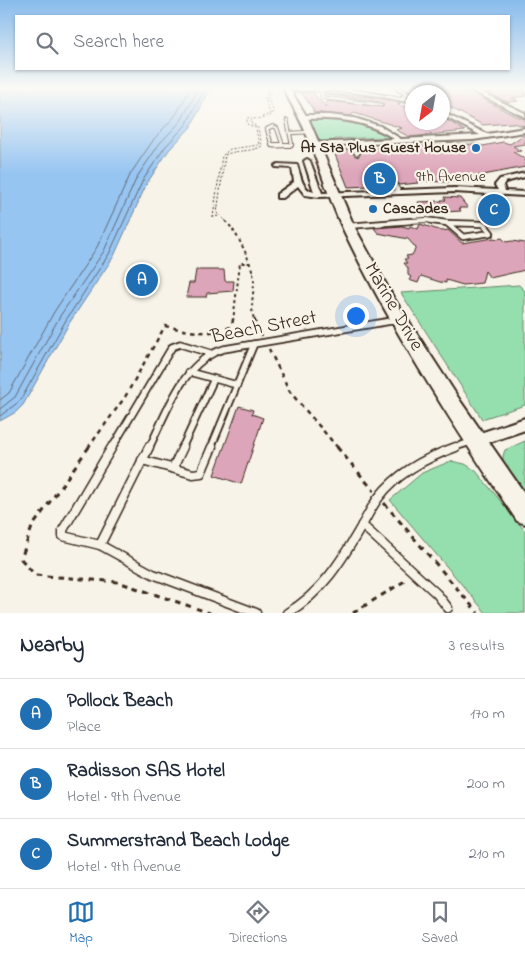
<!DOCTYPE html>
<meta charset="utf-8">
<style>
body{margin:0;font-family:"Indie Flower",sans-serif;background:#f2f2f3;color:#1f2937}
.compass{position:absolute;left:405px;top:85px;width:45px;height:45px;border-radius:50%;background:#fff;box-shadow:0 1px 4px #0004;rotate:211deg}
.you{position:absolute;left:355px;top:315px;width:18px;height:18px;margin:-12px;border:4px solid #fff;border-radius:50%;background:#1a73e8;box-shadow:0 0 0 8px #1a73e833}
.badge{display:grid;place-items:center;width:32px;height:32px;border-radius:50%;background:#1f6fb2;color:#fff;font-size:16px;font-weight:700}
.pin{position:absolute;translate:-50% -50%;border:2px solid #fff;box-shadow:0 1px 5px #0006}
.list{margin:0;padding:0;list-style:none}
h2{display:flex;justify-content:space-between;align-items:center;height:65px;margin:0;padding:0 20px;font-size:21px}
h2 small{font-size:16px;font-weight:400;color:#747a83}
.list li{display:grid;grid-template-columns:32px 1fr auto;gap:15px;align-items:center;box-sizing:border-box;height:70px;padding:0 20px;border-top:1px solid #e0e1e3}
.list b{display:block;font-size:19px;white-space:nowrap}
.list p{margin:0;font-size:16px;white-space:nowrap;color:#747a83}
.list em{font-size:16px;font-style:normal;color:#747a83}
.icon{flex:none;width:28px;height:28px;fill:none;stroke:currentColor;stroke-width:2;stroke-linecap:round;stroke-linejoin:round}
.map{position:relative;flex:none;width:525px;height:613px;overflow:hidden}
.search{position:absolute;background:#fff;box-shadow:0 1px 4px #0004;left:15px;right:15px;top:15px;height:55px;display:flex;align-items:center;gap:12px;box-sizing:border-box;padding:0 18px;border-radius:0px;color:#747a83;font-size:19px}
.sheet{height:275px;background:#fff}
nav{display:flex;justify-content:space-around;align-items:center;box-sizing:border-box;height:70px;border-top:1px solid #e0e1e3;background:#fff;font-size:14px;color:#747a83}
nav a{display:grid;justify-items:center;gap:2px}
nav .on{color:#1f6fb2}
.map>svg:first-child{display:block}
.green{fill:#95deae;stroke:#688466}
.water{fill:#97c5f2;stroke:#72879d}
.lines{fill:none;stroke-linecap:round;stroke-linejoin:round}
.shore{stroke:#606873;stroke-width:1}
.building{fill:#dda5b9;stroke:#3b2a1e}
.lane-far4-casing{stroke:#3b2a1e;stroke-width:4.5}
.lane-far3-casing{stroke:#3b2a1e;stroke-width:6}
.lane-far2-casing{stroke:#3b2a1e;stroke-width:8}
.lane-far1-casing{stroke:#3b2a1e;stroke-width:9}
.lane-casing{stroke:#3b2a1e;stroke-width:11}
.street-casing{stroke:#3b2a1e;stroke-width:4}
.secondary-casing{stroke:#3b2a1e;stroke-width:4}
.path-far3{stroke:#3b2a1e;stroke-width:1;stroke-dasharray:2 2;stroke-linecap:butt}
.path-far2{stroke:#3b2a1e;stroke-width:2;stroke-dasharray:3 3;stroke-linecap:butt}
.path-far1{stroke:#3b2a1e;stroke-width:2.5;stroke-dasharray:4.5 4.5;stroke-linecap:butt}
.path{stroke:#3b2a1e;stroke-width:3;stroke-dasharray:5.5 5.5;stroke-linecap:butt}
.lane-far4{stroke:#f7f3e8;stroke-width:2.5}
.lane-far3{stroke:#f7f3e8;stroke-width:4}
.lane-far2{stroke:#f7f3e8;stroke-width:4.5}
.lane-far1{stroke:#f7f3e8;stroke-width:5.5}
.lane{stroke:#f7f3e8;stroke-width:8}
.street{fill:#f7f3e8;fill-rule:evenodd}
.secondary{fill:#f7f3e8;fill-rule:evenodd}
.poi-dot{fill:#1f6fb2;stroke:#f7f3e8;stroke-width:2}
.labels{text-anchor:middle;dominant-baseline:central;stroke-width:4.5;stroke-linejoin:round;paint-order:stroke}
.far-poi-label{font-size:16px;font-weight:bold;fill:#3b2a1e;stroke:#f7f3e8;text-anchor:end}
.far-street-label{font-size:16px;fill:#3b2a1e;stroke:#f7f3e8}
.street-label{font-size:20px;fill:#3b2a1e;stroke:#f7f3e8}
</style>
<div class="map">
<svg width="525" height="613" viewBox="0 0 525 613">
<rect width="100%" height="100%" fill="#f7f3e8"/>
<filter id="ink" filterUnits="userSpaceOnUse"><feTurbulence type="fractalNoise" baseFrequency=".02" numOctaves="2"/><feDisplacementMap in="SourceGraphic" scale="10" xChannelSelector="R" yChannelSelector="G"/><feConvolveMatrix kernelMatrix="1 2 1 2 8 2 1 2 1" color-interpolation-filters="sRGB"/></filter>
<g filter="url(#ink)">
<!-- green -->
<g class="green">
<path d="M313,118L357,124L391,137L383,140L385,138L383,137L335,139L332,142L326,143L317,139L309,121Z"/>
<path d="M519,285L525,291V405L482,419L401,293Z"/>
<path d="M525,441V494C514,481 497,467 505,450Z"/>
<path d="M451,461L465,464L476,471L525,531V613H486L390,500L422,473Z"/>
</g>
<!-- water -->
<path class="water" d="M0,88H211L190,128L169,150L147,183L114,256L70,322L23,405L16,412L0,421Z"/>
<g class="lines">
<!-- shore -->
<g class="shore">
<path d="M0,400L9,393L54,312L97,247L131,173L154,139L175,116L191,88"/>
<path d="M0,409L15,397L60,316L104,251L137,177L160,143L181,121L199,88"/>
<path d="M0,416L20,401L66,320L109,254L143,180L165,147L186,125L205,88"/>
</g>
</g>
<!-- building -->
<g class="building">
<path d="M442,88H460L467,90L515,116L525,119V126L511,123L483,125L442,103Z"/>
<path d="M477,88H525V96L512,98L518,101L507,102Z"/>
<path d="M312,92L327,108L326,101L383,107L384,104L381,102L325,94L372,97L401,103L398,105L412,109V122H442V117L465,131L410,137L396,130L402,128L354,113L351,116L313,112V109L302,93Z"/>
<path d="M525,134V144L513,146L521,151L513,152L525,159V167L447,182L417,181L418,183L399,185L393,180L391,185L348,187L334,152H336L335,150L350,149L354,155L358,157L361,153L359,149L475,144L483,146L503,142L510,144Z"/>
<path d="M444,197L460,198L468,208H459L461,211L428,213L426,209H422L418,202L442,201L441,200H446Z"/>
<path d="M420,224L442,231L448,230L462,243L494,238L497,239L502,238L506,242L512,241L525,243V270L490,278L485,271L482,283L463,285L446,280V283L440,282L421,276L418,283L409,280L411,277L408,275V268L404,263H407L404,259H408L406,256L412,255L416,248L408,239L378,233L374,228L402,226L409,228L410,226L418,229Z"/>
<path d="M196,270H224L225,281H234L233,291L207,293L206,297H186L189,283H194Z"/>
<path d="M239,406L253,410L252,414L263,418L241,484L214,475Z"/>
</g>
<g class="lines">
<!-- lane-far4 casing -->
<g class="lane-far4-casing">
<g id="lane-far4">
<path d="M321,89L322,97L325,98L381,105"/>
<path d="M291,133L309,132"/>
<path d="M351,143L353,147"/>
<path d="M283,146L277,128L273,126L267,129L272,146C279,147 285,146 292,145L287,120"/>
</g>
</g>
<!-- lane-far3 casing -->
<g class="lane-far3-casing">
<g id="lane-far3">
<path d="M272,145H289"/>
<path d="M352,145L357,153"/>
<path d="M394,184L399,192"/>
<path d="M395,222L426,220L440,222"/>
</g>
</g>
<!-- lane-far2 casing -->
<g class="lane-far2-casing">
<g id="lane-far2">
<path d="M432,221L447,223"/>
<path d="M447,223L484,224L491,233L463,237Z"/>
<path d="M348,226L411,221"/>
<path d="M393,321L397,320"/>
</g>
</g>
<!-- lane-far1 casing -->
<g class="lane-far1-casing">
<g id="lane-far1">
<path d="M189,372L237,385"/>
<path d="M112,448L172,347L180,344L210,353"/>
<path d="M149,448C167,413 182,361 224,349L397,320"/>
<path d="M182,448L214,379"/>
<path d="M211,448L254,344"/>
<path d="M452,448L471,442"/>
</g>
</g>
<!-- lane casing -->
<g class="lane-casing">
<g id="lane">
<path d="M149,447L100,545L153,574L256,613"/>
<path d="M142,460L193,474L201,473L212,447"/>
<path d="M173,468L183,447"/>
<path d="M362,525L437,594L448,608"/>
<path d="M100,545L63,536V530L112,447"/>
<path d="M287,613C321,594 342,560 361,527C367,517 372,506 379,497C398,472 428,457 456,447"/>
</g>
</g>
<!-- street casing -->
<g class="street-casing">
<g id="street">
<path d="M303,88L350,89L401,98L404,94L395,88H400L409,93L406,99L412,101V103C397,100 382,96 366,94C340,90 314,90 288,91L286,90Z"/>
<path d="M467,88H472L525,113V117Z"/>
<path d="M442,112L487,134L525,128V132L473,140L314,146L312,145V143L394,139C367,120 336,118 304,119L301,117L304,115H329L354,118L380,126L401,139L480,135L442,115Z"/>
<path d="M307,159L310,161L322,193L454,188L498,190L495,185L500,179L525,173V177L505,182L503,185L505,191L525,192V196L454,192L319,197L305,195L298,186L283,198H277V194L294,182L292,168L276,167L275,166L278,164L297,165C301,175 301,189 314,192L304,161Z"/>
<path d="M525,418V430L476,447L471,446L469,441L471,436Z"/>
</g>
</g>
<!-- secondary casing -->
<g class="secondary-casing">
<path id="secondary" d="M283,88H289L309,120L354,226L393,297L461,402L525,494V524L517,521C454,426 391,330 342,227C329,198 320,168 308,138C301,120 291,104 283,88Z"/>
</g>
<!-- path-far3 -->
<g class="path-far3">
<path d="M262,117L270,114L265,98L268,92L265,88"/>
<path d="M218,216L213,217L222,156L230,149L259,145L256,128L247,124V118L252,117"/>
<path d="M227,222L217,213L225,155C237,149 250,153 262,146L258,128L250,122L252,119L265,118L272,115L273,110L267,97L271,93L268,88"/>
</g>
<!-- path-far2 -->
<g class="path-far2">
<path d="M225,221C236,229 254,267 254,281C254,294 249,309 255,321"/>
<path d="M233,321L240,263H250"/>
</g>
<!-- path-far1 -->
<g class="path-far1">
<path d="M254,319L262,336"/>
<path d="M269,349L290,392L338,448"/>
<path d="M88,448L125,397L165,326C188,331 210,337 232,326L233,319"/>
</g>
<!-- path -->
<g class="path">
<path d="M89,447L32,527L21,559L35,575L118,582L210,613"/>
<path d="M337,447L374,491"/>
<path d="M384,503L478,613"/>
<path d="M353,613L408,579"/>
</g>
<!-- lane-far4 -->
<use href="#lane-far4" class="lane-far4"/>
<!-- lane-far3 -->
<use href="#lane-far3" class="lane-far3"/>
<!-- lane-far2 -->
<use href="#lane-far2" class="lane-far2"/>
<!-- lane-far1 -->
<use href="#lane-far1" class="lane-far1"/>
<!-- lane -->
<use href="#lane" class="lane"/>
<!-- street -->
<use href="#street" class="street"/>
<!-- secondary -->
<use href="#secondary" class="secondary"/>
</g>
</g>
<!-- sky -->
<linearGradient id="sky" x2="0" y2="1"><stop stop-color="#87bbec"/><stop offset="0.51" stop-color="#fbfaf5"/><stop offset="1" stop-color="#fbfaf5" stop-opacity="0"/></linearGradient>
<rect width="525" height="173" fill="url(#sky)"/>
<!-- markers -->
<g class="poi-dot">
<circle cx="476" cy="148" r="5"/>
<circle cx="373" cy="209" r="5"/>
</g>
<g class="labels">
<!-- far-poi labels -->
<g class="far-poi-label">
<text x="466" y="148">At Sta Plus Guest House</text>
<text x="383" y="209" text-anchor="start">Cascades</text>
</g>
<!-- far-street labels -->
<g class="far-street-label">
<text x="451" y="177">9th Avenue</text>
</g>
<!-- street labels -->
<g class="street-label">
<text transform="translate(393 307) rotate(60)">Marine Drive</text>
<text transform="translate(264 328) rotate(-11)">Beach Street</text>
</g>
</g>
</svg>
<svg class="compass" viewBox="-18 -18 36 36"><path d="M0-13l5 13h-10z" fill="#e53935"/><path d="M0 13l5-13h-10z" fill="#747a83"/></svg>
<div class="you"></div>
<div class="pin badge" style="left:142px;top:280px">A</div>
<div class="pin badge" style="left:380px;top:179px">B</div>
<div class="pin badge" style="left:494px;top:210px">C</div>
<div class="search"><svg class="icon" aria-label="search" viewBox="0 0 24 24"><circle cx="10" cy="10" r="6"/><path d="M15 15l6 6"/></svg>Search here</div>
</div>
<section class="sheet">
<h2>Nearby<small>3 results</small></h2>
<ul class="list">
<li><span class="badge">A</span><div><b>Pollock Beach</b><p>Place</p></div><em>170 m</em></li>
<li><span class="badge">B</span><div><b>Radisson SAS Hotel</b><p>Hotel · 9th Avenue</p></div><em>200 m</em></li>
<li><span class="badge">C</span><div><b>Summerstrand Beach Lodge</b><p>Hotel · 9th Avenue</p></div><em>210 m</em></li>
</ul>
</section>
<nav>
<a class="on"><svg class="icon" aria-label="map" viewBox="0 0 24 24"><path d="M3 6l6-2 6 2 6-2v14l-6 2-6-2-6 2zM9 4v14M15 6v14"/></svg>Map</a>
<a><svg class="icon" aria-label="directions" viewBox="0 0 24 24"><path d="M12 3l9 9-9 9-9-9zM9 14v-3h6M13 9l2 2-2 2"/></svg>Directions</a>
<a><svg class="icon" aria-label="saved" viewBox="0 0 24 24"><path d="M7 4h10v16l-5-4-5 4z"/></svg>Saved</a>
</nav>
